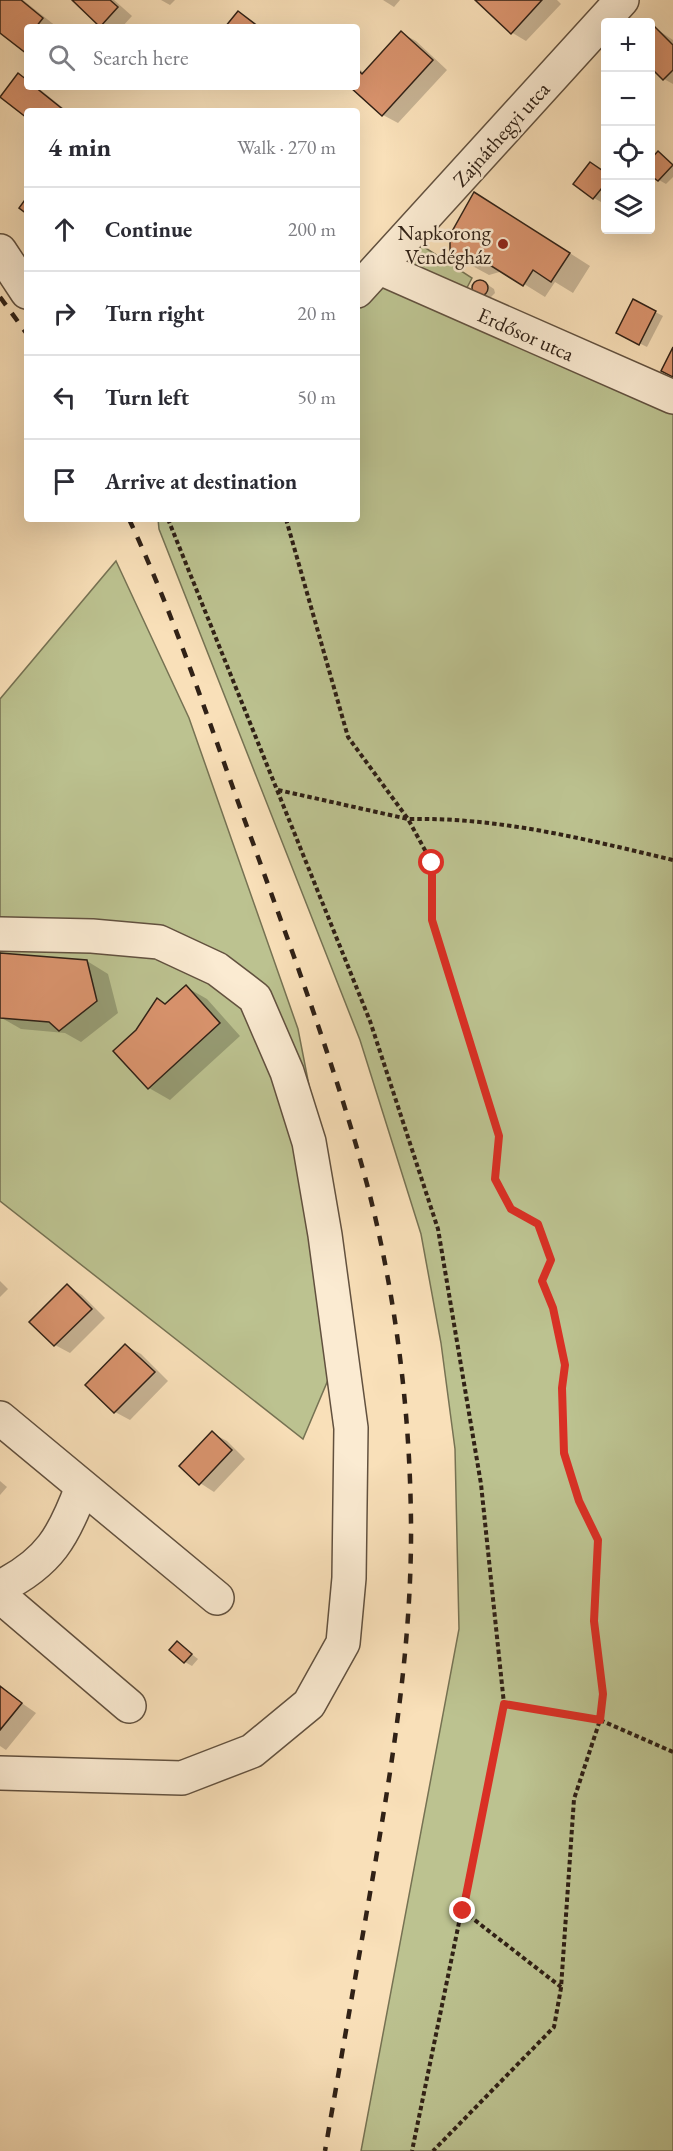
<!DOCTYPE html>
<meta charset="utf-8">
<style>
body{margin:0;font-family:"EB Garamond",serif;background:#f7f7f7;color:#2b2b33}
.controls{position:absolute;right:18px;top:18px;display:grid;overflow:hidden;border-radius:6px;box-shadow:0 6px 24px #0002}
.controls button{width:54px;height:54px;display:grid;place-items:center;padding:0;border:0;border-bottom:2px solid #e1e1e2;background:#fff;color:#2b2b33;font:30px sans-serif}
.stop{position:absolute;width:18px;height:18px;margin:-14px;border:4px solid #d93025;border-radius:50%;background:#fff}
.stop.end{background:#d93025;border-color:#fff;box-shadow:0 2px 6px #0008}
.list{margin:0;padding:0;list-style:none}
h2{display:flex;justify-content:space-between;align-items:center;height:78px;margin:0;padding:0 24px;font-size:26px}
h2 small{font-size:20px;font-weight:400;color:#7c7c81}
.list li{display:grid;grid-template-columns:39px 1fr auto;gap:18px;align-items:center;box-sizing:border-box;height:84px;padding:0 24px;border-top:2px solid #e1e1e2}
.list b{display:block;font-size:22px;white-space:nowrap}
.list em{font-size:20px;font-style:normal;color:#7c7c81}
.icon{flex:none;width:33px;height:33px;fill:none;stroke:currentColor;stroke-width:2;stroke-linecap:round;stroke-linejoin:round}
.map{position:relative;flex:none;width:673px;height:2151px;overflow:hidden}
.search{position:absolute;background:#fff;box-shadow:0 6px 24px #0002;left:24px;top:24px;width:336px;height:66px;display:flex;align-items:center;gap:15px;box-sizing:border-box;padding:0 21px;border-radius:6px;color:#7c7c81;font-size:22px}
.panel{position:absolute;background:#fff;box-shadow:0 6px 24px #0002;left:24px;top:108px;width:336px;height:414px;border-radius:6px}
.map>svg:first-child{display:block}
.green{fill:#bcc290;stroke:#767253;stroke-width:1.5}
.shadow{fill:#0003}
.building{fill:#da946e;stroke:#302116;stroke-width:1.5}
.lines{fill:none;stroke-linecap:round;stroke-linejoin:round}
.minor-casing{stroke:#62513f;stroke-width:36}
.path{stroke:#302116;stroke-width:4;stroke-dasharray:4.5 3;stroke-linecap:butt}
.minor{stroke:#fbebd2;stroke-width:33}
.rail{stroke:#302116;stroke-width:4.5;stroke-dasharray:10 10;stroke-linecap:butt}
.route{stroke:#d93025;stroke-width:8}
.poi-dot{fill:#8f2418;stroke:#fbebd2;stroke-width:2}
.labels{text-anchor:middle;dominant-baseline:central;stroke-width:5;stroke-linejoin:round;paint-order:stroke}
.street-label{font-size:21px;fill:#302116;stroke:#fbebd2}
.poi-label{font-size:21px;fill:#302116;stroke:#fbebd2;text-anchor:end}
</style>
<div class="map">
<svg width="673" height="2151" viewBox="0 0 673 2151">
<rect width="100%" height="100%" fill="#f9e0b9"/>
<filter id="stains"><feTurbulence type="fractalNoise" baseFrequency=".00333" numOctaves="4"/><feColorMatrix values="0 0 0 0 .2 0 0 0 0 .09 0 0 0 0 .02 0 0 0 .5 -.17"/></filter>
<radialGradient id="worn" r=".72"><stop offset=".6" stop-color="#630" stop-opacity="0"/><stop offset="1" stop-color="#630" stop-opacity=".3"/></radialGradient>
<!-- green -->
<g class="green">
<path d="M421,245L472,278L461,299L407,274V261Z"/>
<path d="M380,268L673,397V2151H361L459,1629L455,1449L441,1343L421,1234L360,1040L159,529L158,519H357V291Z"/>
<path d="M116,561L189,718L298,1029L330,1193L336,1361L303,1439L0,1201V699Z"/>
</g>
<!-- shadow -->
<g class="shadow">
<path d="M0,0H23L57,27H27V52L0,31Z"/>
<path d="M74,0H114L132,16L122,27H104Z"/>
<path d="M161,0H175L170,5Z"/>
<path d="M383,0H400L394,7Z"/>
<path d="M477,0H557L561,4L526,41L511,32Z"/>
<path d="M655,28L673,40V84L664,79Z"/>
<path d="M401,33L416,41L447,70L398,123L383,115L353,87H357V67L364,73Z"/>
<path d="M18,75L27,80V87H37L67,111H27V116L1,96Z"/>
<path d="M658,153L673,164V177L666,184L659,180Z"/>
<path d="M606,174V196L601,202L594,198Z"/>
<path d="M496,206L590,266L573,293L555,282L545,297L503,271L489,275L467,263Z"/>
<path d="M482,281L494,289L495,293L488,300L475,292L473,287Z"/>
<path d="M634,301L663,316L647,347L625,336Z"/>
<path d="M0,954L87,961L108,974L118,1013L81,1042L65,1033L21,1029L0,1017Z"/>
<path d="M186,987L207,999L240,1036L170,1100L149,1088L137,1031L158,1000L166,1005Z"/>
<path d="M0,1281L8,1289L0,1297Z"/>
<path d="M67,1286L82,1295L105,1318L70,1353L55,1345Z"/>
<path d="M126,1346L141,1354L168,1381L130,1420L115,1412L88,1385Z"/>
<path d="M212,1433L227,1441L245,1459L214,1492L200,1483Z"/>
<path d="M0,1481L7,1487L0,1495Z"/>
<path d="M177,1643L198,1659L192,1666L185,1662Z"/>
<path d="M0,1688L36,1713L6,1750L0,1746Z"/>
</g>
<!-- building -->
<g class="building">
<path d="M0,0H21L43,18L36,27H27V54L0,33Z"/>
<path d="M72,0H110L118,7L100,27Z"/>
<path d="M475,0H542L511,34Z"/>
<path d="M238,11L259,27H225Z"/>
<path d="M655,27L673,45V70L663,80L650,67V31Z"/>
<path d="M401,31L433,60L382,116L350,87H357V69L362,74Z"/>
<path d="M18,73L27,80V87H35L65,111H27V118L0,97Z"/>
<path d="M658,151L673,165L658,181L650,175V160Z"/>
<path d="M590,162L606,173V183L593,199L573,184Z"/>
<path d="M474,192L570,253L551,282L533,270L523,286L482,260L467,264L450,252V235Z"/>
<path d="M27,197V214L19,208Z"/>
<circle cx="480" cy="288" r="8"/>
<path d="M633,299L656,311L639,345L616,333Z"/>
<path d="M673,347V377L661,371Z"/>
<path d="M0,953L87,960L97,1001L59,1031L49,1022L0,1018Z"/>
<path d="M186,985L220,1023L148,1089L113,1051L136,1030L157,998L165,1004Z"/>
<path d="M67,1284L92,1309L54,1346L29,1322Z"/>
<path d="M125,1344L155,1372L114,1413L85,1385Z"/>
<path d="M212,1431L232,1450L199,1485L179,1466Z"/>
<path d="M177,1641L192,1654L184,1663L169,1650Z"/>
<path d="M0,1686L22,1703L0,1730Z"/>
</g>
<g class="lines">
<!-- minor casing -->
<g class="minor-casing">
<g id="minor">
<path d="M0,251L27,292"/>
<path d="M380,268L673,397"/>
<path d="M357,291L622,0"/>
<path d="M0,934L92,936L159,942L217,969L255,998L287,1072L309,1142L325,1235L351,1428L349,1578L343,1643L309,1704L252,1751L182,1778L0,1773"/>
<path d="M0,1418L217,1598"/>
<path d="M0,1587C49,1563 64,1536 82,1487"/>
<path d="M0,1596L129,1706"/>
</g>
</g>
<!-- path -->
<g class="path">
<path d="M168,519L370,1021L438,1229L481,1484L504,1704L412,2151"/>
<path d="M286,519L348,737L408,819C498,817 585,839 673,860"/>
<path d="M278,790L408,819L432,863V920L499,1136L495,1179L511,1209L538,1224L551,1260L542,1282L553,1308L565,1365L562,1388L564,1453L579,1501L598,1540L594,1621L603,1694L600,1720L574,1799L561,1988L554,2027L433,2151"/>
<path d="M504,1704L600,1720L673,1752"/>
<path d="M463,1911L561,1987"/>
</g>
<!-- minor -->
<use href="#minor" class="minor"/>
<!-- rail -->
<g class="rail">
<path d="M0,297L27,334"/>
<path d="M129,519C178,624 213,735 253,843C294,957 337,1071 368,1188C396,1297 410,1411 411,1523C412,1642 393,1759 373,1876C357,1968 341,2059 325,2151"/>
</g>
</g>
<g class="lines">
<!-- route -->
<path class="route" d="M432,863V920L499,1136L495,1179L511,1209L538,1224L551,1260L542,1281L553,1308L565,1365L562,1388L564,1453L579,1501L598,1540L594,1621L603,1694L600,1720L504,1704L463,1911"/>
</g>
<!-- markers -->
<circle class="poi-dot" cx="503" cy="244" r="6"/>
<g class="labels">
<!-- street labels -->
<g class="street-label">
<text transform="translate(501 134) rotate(-48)">Zajnáthegyi utca</text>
<text transform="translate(526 334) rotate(24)">Erdősor utca</text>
</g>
<!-- poi labels -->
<g class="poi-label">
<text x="491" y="232">Napkorong<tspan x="491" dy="24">Vendégház</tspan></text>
</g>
</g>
<rect width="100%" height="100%" filter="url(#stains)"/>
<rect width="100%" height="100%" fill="url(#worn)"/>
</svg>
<div class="controls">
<button>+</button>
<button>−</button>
<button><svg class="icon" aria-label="locate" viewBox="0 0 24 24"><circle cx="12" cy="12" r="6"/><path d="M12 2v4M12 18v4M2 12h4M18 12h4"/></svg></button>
<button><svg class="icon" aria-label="layers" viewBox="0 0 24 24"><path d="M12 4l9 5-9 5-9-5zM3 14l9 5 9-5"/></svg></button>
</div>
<div class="stop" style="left:432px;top:863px"></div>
<div class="stop end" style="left:463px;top:1911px"></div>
<div class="search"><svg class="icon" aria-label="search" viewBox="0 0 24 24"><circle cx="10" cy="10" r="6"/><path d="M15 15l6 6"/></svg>Search here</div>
<section class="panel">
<h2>4 min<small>Walk · 270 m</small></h2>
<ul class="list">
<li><svg class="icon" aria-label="ahead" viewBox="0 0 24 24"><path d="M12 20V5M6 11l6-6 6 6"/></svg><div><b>Continue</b></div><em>200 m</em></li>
<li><svg class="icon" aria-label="right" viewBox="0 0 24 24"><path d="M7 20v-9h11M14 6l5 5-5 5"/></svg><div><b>Turn right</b></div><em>20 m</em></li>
<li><svg class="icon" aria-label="left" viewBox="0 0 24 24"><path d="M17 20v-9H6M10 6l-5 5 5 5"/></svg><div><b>Turn left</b></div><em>50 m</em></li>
<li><svg class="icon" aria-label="arrive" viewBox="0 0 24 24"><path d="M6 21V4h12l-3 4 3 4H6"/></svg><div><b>Arrive at destination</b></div></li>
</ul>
</section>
</div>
